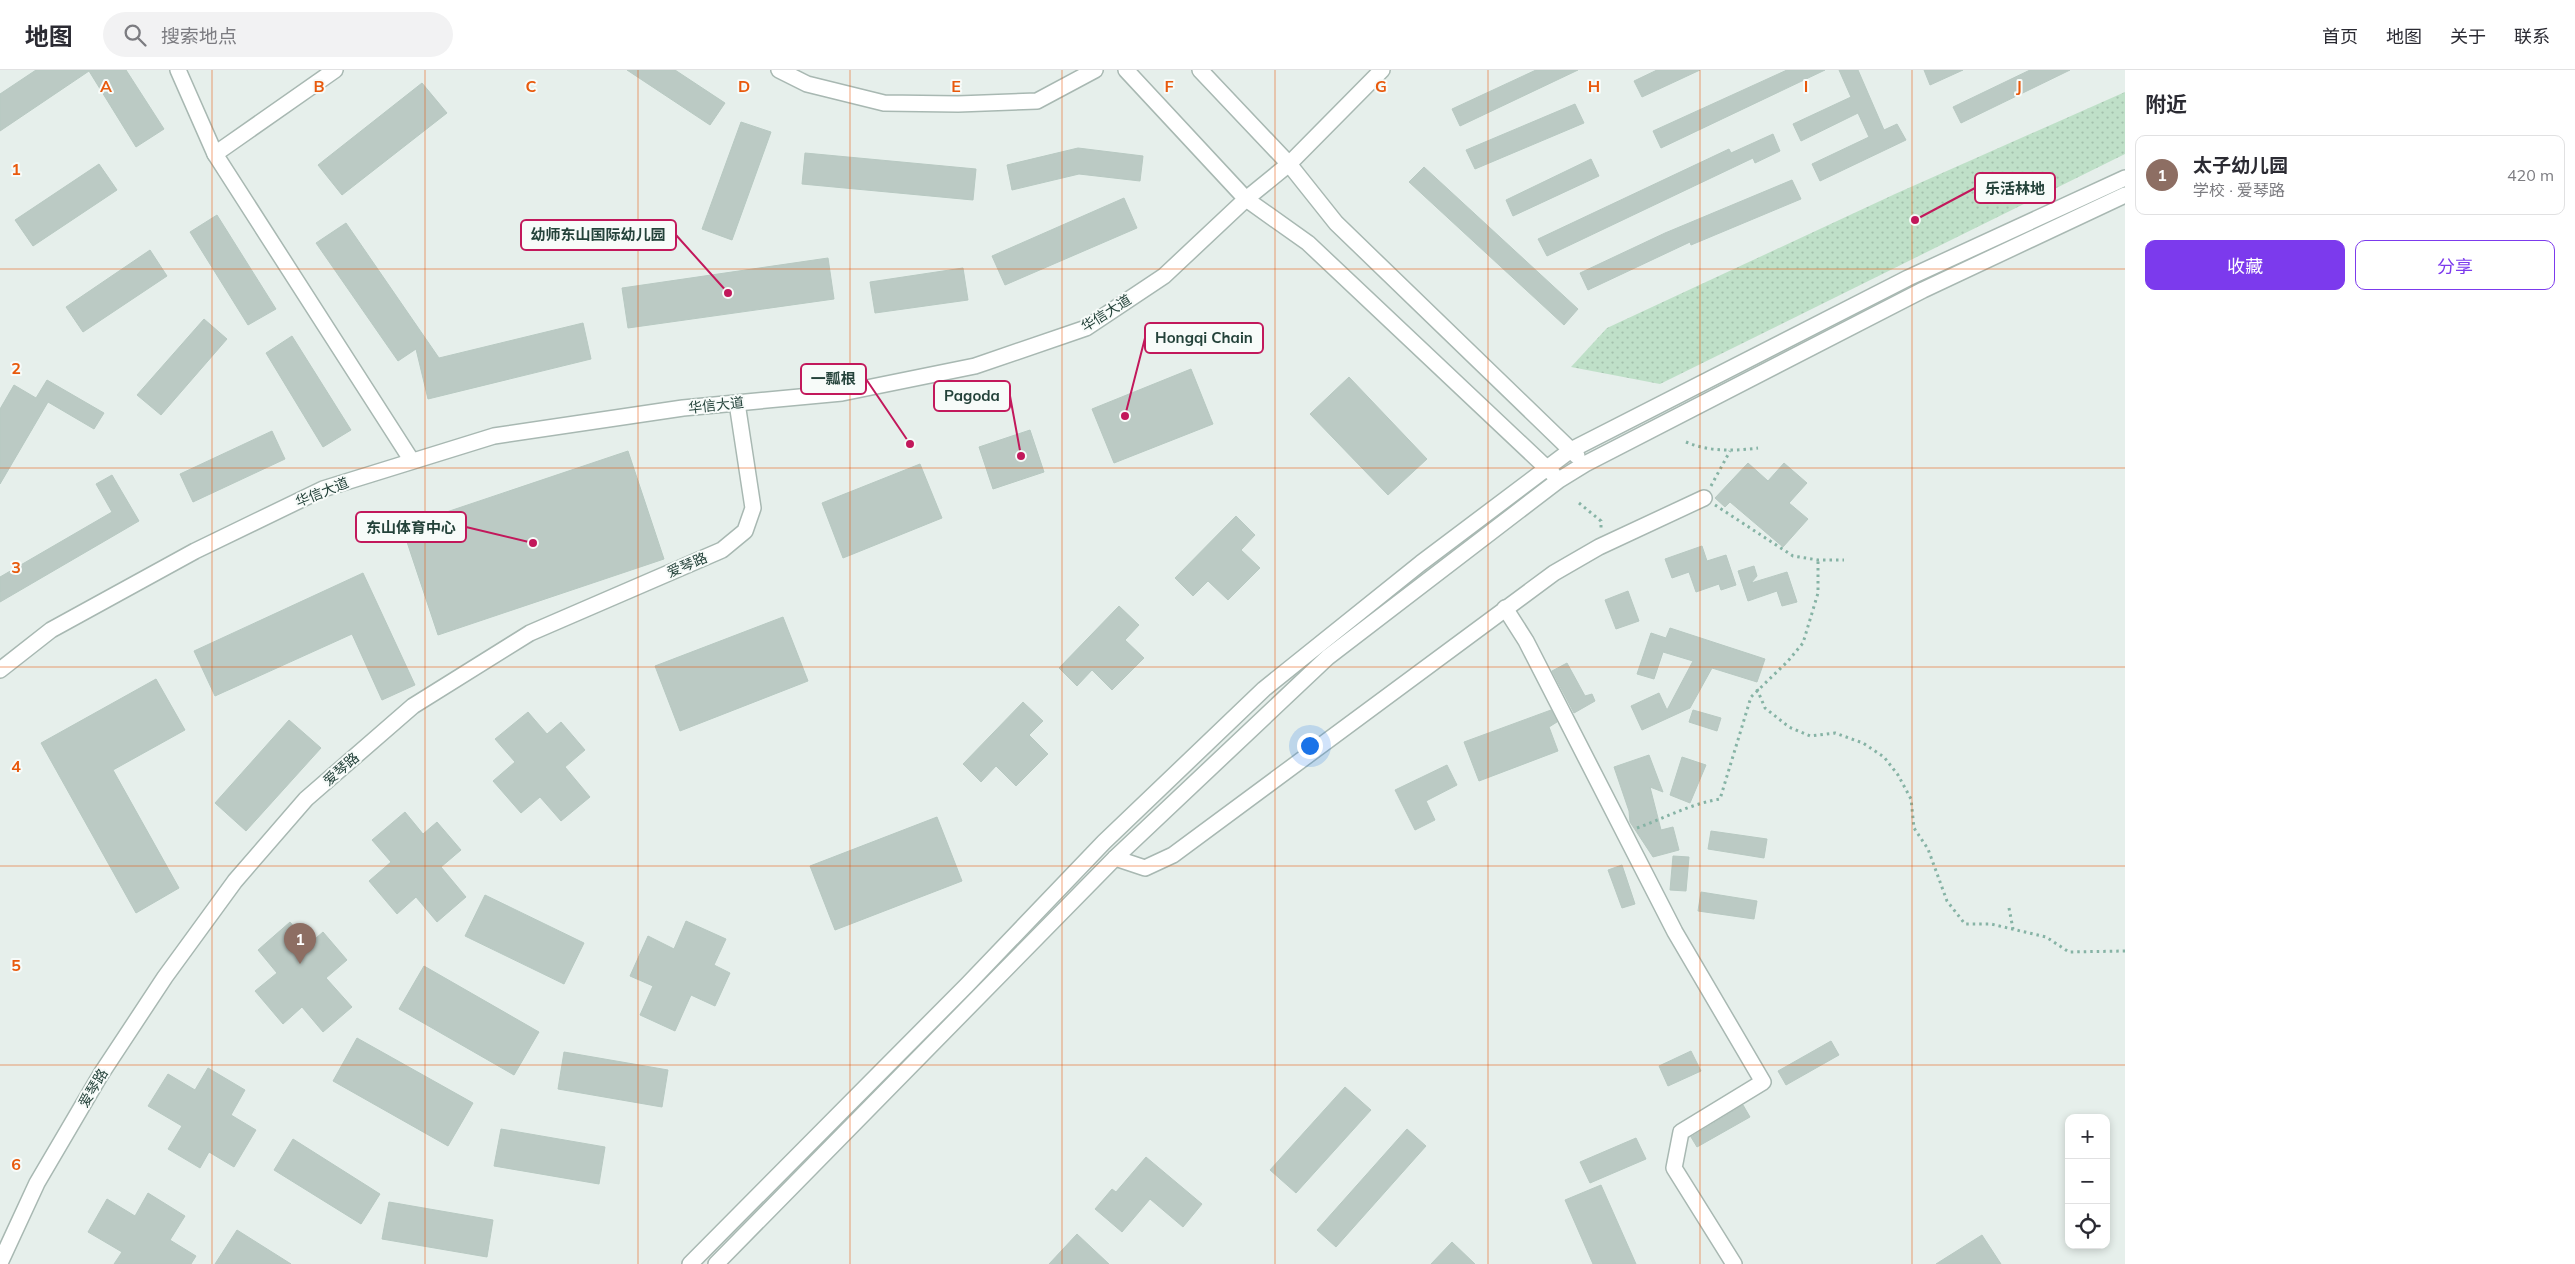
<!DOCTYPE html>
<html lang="zh">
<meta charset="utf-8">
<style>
body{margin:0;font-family:Mulish,"Noto Sans SC",sans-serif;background:#f2f2f3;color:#2b2b33}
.controls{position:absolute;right:15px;bottom:15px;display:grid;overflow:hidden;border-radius:10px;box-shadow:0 2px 8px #0003}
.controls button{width:45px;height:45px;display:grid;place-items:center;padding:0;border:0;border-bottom:1px solid #e1e1e2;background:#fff;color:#2b2b33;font:25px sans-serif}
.you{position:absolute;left:1309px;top:675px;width:18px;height:18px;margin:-12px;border:4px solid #fff;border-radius:50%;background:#1a73e8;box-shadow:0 0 0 8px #1a73e833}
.badge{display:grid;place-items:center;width:32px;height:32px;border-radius:50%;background:#7c3aed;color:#fff;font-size:16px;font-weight:700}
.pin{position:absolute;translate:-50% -41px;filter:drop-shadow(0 1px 2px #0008)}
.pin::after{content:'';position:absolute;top:26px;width:18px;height:15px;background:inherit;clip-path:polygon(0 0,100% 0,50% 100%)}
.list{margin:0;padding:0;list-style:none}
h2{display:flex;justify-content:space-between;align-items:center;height:65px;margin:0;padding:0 20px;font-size:21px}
h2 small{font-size:16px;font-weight:400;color:#7c7c81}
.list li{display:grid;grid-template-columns:32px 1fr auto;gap:15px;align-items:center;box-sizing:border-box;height:80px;margin:0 10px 10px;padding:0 10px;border:1px solid #e1e1e2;border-radius:10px}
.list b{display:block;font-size:19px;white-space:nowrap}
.list p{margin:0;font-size:16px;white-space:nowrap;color:#7c7c81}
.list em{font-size:16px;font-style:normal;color:#7c7c81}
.actions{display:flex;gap:10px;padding:15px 20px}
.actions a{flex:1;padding:11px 0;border:1px solid #7c3aed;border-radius:10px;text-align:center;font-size:18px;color:#7c3aed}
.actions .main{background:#7c3aed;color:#fff}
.icon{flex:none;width:28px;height:28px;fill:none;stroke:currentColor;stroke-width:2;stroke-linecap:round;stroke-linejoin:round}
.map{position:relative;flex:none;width:2125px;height:1194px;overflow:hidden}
header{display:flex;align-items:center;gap:30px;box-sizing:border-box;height:70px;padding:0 25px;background:#fff;border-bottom:1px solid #e1e1e2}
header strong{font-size:24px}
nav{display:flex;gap:28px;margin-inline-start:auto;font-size:18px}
.search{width:350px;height:45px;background:#f2f2f3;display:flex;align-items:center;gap:12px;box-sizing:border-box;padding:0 18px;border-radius:28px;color:#7c7c81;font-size:19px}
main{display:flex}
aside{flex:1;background:#fff}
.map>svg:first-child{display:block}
.park{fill:url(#park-dots)}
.building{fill:#bbcac4;stroke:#b8c9c2}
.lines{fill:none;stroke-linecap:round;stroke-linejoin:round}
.minor-casing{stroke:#a8b8b2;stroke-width:18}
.path{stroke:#86b3a5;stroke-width:3;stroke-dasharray:2.5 4;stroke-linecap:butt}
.minor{stroke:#fff;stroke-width:15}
.grid{fill:none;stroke:#e8590c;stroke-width:1;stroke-opacity:0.55}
.labels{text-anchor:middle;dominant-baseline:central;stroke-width:4;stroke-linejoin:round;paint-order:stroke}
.street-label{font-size:14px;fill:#24423a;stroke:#f7fbf9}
.grid-label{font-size:16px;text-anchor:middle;font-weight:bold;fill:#e8590c;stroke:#f7fbf9;stroke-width:4;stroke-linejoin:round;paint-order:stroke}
.leader{fill:none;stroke:#c2185b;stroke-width:2}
.callout-dot{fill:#c2185b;stroke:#f7fbf9;stroke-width:2}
.callout{fill:#f7fbf9;stroke:#c2185b;stroke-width:2}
.callout-label{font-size:15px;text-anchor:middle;font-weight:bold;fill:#24423a}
</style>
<header>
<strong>地图</strong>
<div class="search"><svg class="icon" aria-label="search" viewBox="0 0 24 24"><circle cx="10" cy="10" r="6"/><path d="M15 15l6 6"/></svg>搜索地点</div>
<nav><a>首页</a><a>地图</a><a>关于</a><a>联系</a></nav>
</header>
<main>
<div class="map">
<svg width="2125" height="1194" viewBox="0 0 2125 1194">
<defs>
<pattern id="park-dots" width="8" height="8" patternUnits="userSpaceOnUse" patternTransform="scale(1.25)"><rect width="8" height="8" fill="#bfe0c8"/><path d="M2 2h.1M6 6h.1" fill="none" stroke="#a4c1ad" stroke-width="1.8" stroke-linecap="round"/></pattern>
</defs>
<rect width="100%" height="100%" fill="#e6efeb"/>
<!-- park -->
<path class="park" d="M2125,22V84L1660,314L1571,297L1607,258L1895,124Z"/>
<!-- building -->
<g class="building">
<path d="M36,0H126L164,59L136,77L89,1L0,61V24Z"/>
<path d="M627,0H675L725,33L710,55Z"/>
<path d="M1536,0H1578L1460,56L1452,39Z"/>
<path d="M1657,0H1700L1642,27L1634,11Z"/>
<path d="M1787,0H1825L1661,78L1653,61Z"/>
<path d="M1839,0H1858L1884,60L1897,54L1906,70L1820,111L1812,94L1869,67L1858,43L1801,71L1793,54L1851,27Z"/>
<path d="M1924,0H1963L1930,15Z"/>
<path d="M2030,0H2070L1961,53L1953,37Z"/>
<path d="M422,13L447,43L342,125L318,95Z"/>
<path d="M1575,34L1584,53L1475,99L1466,80Z"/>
<path d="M741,52L771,62L732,170L702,159Z"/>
<path d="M1773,64L1780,81L1755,93L1753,88L1547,186L1538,169L1729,79L1731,83Z"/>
<path d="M1078,78L1143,86L1140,111L1079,104L1012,120L1007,95Z"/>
<path d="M805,83L976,99L973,130L802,114Z"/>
<path d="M1591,89L1599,106L1513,146L1506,130Z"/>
<path d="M99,94L117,120L33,176L15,150Z"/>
<path d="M1424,97L1578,239L1564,255L1409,112Z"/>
<path d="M1792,110L1801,129L1691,175L1690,172L1588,220L1580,203L1665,163Z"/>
<path d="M1124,128L1137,158L1005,215L992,186Z"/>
<path d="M217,145L276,239L248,255L190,162Z"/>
<path d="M346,153L439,288L583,253L591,289L428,329L416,279L398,291L316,173Z"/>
<path d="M150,180L167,206L83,262L66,237Z"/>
<path d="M828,188L834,229L628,258L622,218Z"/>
<path d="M963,198L968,230L875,243L870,212Z"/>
<path d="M204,249L227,269L161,345L137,325Z"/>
<path d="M292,266L351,360L323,377L266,283Z"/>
<path d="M1191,299L1213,354L1114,393L1092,339Z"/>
<path d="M1349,307L1427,389L1388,425L1310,344Z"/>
<path d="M47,310L104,343L94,359L48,332L0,414V339L14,315L36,328Z"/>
<path d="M1030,360L1044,402L993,419L979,377Z"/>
<path d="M272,361L285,389L193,432L180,404Z"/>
<path d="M628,381L664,489L438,565L402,457Z"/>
<path d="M1748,393L1768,411L1784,393L1807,413L1789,433L1808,449L1783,477L1730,432L1725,437L1715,428Z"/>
<path d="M920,394L942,448L843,488L822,433Z"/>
<path d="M112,405L139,451L0,532V507L112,442L96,414Z"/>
<path d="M1236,446L1255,465L1241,480L1260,498L1228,530L1208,511L1193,526L1175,508Z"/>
<path d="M1702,476L1707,491L1726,485L1736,515L1721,520L1719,514L1696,522L1689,502L1672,508L1665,489Z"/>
<path d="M1754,496L1757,506L1751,513L1787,502L1797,532L1782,536L1777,521L1748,531L1738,501Z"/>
<path d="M363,503L415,615L382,630L352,564L215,626L194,581Z"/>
<path d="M1628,521L1639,551L1616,559L1605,530Z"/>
<path d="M1119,536L1139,555L1125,570L1144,588L1112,620L1092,600L1077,616L1059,598Z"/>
<path d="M783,547L808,611L680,661L655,596Z"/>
<path d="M1670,558L1765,589L1757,612L1712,598L1690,638L1642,660L1631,636L1659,623L1667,640L1693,591L1663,582L1654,609L1637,604L1651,563L1666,568Z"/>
<path d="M1567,593L1585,626L1592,624L1595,631L1574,643L1552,601Z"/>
<path d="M156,609L185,660L113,700L179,818L136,843L41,673Z"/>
<path d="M1023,632L1043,651L1029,665L1048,684L1016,716L996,696L981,712L963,694Z"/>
<path d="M1551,640L1557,652L1549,657L1558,681L1479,711L1464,672Z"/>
<path d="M1693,640L1721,648L1717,661L1689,652Z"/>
<path d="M528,642L547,664L561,652L585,680L565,697L590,727L561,751L540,727L521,743L493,711L515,692L495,669Z"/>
<path d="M289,650L321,678L246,761L215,733Z"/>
<path d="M1649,685L1663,722L1650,717L1661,760L1673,757L1679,780L1653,787L1630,752L1629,741L1614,697Z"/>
<path d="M1682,687L1706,695L1690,733L1670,725Z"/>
<path d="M1447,695L1457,715L1426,731L1435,750L1415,760L1395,720Z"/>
<path d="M405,742L423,764L437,752L461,780L441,797L466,827L437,852L416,827L397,844L369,811L391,792L372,770Z"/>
<path d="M937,747L962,811L835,860L810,796Z"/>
<path d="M1711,761L1767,769L1764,788L1708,779Z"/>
<path d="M1673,786L1689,787L1686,821L1670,820Z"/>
<path d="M1622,795L1635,834L1622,838L1608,800Z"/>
<path d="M1701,822L1757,831L1754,849L1698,841Z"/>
<path d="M485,825L584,873L564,914L465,866Z"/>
<path d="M686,851L726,869L714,895L730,903L715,936L691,925L675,961L640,945L653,916L630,906L648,866L674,879Z"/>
<path d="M290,852L309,874L323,862L347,890L326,908L352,937L323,962L302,937L283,954L255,921L277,903L258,880Z"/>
<path d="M424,896L539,962L514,1005L399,939Z"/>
<path d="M357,968L473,1033L448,1076L333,1011Z"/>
<path d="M1831,971L1839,985L1786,1015L1778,1001Z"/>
<path d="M1691,981L1701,1001L1668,1016L1659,996Z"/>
<path d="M564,982L668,1000L662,1037L558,1019Z"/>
<path d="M208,998L245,1020L231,1045L256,1060L234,1097L209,1082L200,1098L168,1079L182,1056L148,1036L168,1004L195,1020Z"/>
<path d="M1345,1017L1371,1040L1296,1123L1270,1100Z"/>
<path d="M1743,1035L1750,1047L1697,1077L1691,1067Z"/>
<path d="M501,1059L605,1077L599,1114L494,1096Z"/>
<path d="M1407,1059L1426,1076L1336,1177L1317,1160Z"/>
<path d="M1636,1068L1646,1089L1590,1113L1580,1092Z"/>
<path d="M293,1069L380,1124L361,1154L274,1100Z"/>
<path d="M1146,1087L1202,1134L1183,1157L1150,1129L1122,1162L1095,1139L1112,1119L1116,1122Z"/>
<path d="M1601,1115L1636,1194H1593L1565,1130Z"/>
<path d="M148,1123L185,1146L170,1170L196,1186L191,1194H114L122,1182L88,1162L107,1129L135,1146Z"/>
<path d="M389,1132L493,1150L487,1187L382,1169Z"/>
<path d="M237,1160L291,1194H215Z"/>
<path d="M1077,1164L1109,1194H1049Z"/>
<path d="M1982,1165L2001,1194H1936Z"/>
<path d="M1452,1172L1475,1194H1431Z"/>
</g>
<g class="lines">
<!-- minor casing -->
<g class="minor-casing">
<g id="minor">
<path d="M178,0L215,84"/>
<path d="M335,0L215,84L412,391"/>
<path d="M779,0L807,14L884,33L958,34L1037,31L1095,0"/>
<path d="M1126,0L1246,129L1308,173L1553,404"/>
<path d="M1200,0L1289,94L1336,153L1577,386"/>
<path d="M1505,538L1526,571L1675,862L1763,1012L1681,1062L1674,1098L1734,1194"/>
<path d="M0,600L51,560L195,481L323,419L494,366L683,338L842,323L975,296L1086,258L1164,206L1246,129L1289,94L1382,0"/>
<path d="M1115,788L1145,798L1173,785L1554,503L1599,477L1704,428"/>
<path d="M0,1193L37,1113L101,1004L165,907L235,811L306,729L413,636L530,563L722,480L745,461L753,438L737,333"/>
<path d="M690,1194L967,915L1104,772L1264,619L1421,493L1571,380L1908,208L2125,108"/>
<path d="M716,1194L1115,788L1328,587L1559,410L1585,394L1923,220L2125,125"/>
</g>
</g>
<!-- path -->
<g class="path">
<path d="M1686,372C1709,382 1734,381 1758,378"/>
<path d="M1711,416L1730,381"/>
<path d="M1579,433L1601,451V459"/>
<path d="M1715,435L1793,486L1818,490H1844"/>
<path d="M1757,619L1765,638L1789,657L1810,666L1835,663L1863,673L1884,687L1898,705L1911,729L1914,758L1928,779L1947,831L1965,854H1991L2046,867L2069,882L2125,881"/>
<path d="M1637,758C1665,748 1690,734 1720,729L1751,627L1788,591L1803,573L1818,523V490"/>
<path d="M2009,838L2013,859"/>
</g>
<!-- minor -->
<use href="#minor" class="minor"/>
</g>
<!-- grid -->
<path class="grid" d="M212,0V1194M425,0V1194M638,0V1194M850,0V1194M1062,0V1194M1275,0V1194M1488,0V1194M1700,0V1194M1912,0V1194M0,199H2125M0,398H2125M0,597H2125M0,796H2125M0,995H2125"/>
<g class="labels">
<!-- street labels -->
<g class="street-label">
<text transform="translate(1106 243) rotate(-32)">华信大道</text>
<text transform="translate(716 335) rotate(-6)">华信大道</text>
<text transform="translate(322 422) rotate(-22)">华信大道</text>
<text transform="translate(687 495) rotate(-23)">爱琴路</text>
<text transform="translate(341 699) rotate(-41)">爱琴路</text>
<text transform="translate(93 1018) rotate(-59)">爱琴路</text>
</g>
</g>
<g class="grid-label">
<text x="106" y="22">A</text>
<text x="319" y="22">B</text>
<text x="531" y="22">C</text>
<text x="744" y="22">D</text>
<text x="956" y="22">E</text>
<text x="1169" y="22">F</text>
<text x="1381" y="22">G</text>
<text x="1594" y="22">H</text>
<text x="1806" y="22">I</text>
<text x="2019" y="22">J</text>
<text x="16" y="105">1</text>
<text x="16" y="304">2</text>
<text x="16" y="503">3</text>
<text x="16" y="702">4</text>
<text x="16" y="901">5</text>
<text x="16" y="1100">6</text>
</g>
<!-- callouts -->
<path class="leader" d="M1915 150L1975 118M728 223L676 165M1125 346L1145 268M910 374L866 309M1021 386L1010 326M533 473L466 457"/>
<g class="callout-dot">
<circle cx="1915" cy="150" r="5"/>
<circle cx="728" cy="223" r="5"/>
<circle cx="1125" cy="346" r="5"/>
<circle cx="910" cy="374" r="5"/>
<circle cx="1021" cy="386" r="5"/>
<circle cx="533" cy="473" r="5"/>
</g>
<g class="callout">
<rect x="1975" y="103" width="80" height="30" rx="5"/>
<rect x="521" y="150" width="155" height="30" rx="5"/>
<rect x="1145" y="253" width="118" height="30" rx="5"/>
<rect x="801" y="294" width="65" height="30" rx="5"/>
<rect x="934" y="311" width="76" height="30" rx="5"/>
<rect x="356" y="442" width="110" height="30" rx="5"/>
</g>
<g class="callout-label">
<text x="2015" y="124">乐活林地</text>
<text x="598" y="170">幼师东山国际幼儿园</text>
<text x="1204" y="273">Hongqi Chain</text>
<text x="833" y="314">一瓢根</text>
<text x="972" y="331">Pagoda</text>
<text x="411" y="463">东山体育中心</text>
</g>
</svg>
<div class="controls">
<button>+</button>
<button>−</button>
<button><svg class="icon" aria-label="locate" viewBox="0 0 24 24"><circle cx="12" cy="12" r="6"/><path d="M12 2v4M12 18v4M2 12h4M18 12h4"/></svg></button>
</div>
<div class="you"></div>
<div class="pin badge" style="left:300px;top:894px;background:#8d6e63">1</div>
</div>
<aside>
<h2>附近<small></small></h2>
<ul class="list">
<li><span class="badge" style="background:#8d6e63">1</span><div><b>太子幼儿园</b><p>学校 · 爱琴路</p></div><em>420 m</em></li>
</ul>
<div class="actions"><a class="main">收藏</a><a>分享</a></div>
</aside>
</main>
